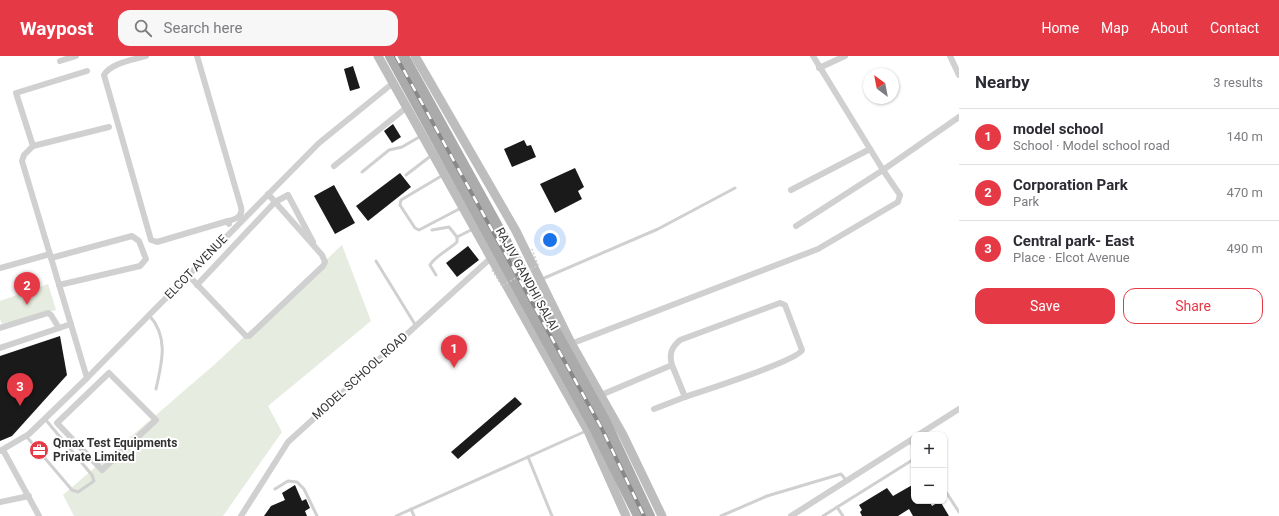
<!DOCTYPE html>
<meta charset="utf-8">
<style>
body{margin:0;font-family:Roboto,sans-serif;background:#f7f7f7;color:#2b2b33}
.controls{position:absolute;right:12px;bottom:12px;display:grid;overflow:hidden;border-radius:8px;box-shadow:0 1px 3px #0004}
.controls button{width:36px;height:36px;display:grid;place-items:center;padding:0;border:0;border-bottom:1px solid #e1e1e2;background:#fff;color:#2b2b33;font:20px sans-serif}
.compass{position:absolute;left:863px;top:12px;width:36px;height:36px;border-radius:50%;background:#fff;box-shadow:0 1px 3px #0004;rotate:328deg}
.you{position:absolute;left:550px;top:184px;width:14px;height:14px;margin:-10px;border:3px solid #fff;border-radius:50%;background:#1a73e8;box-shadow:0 0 0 6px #1a73e833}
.badge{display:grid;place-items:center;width:26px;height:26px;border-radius:50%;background:#e63946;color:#fff;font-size:13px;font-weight:700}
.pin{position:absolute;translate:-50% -33px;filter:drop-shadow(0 1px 2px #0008)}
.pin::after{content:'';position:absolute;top:21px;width:14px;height:12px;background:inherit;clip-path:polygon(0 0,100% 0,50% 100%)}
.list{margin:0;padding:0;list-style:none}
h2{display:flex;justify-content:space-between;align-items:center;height:52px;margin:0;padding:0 16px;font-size:17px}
h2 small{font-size:13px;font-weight:400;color:#7c7c81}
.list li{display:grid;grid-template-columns:26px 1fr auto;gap:12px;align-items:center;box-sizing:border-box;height:56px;padding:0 16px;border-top:1px solid #e1e1e2}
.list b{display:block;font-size:15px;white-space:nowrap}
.list p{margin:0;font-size:13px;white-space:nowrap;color:#7c7c81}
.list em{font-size:13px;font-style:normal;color:#7c7c81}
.actions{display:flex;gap:8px;padding:12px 16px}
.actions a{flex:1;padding:9px 0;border:1px solid #e63946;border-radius:12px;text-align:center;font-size:14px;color:#e63946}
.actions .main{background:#e63946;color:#fff}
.icon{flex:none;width:22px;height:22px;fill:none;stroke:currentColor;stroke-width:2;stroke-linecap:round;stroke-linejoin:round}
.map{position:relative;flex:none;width:959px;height:460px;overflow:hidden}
header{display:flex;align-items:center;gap:24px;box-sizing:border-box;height:56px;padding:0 20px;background:#e63946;color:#fff}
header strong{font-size:19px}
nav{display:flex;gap:22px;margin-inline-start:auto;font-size:14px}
.search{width:280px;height:36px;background:#f7f7f7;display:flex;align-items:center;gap:10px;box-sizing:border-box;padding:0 14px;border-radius:12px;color:#7c7c81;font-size:15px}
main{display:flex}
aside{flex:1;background:#fff}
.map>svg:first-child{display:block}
.green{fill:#e6ecdf}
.building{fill:#1a1a1a}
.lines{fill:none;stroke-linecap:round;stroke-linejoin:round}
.lane{stroke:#d0d0d0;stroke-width:3}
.street{stroke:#d0d0d0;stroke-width:6}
.secondary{stroke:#bdbdbd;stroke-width:9}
.primary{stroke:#ababab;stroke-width:10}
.rail-casing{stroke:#888;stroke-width:4}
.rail{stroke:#fff;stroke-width:2.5;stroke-dasharray:8;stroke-linecap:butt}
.path-bridge{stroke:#cdcdcd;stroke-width:1.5;stroke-dasharray:2 2;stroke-linecap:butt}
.labels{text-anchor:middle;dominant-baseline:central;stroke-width:4;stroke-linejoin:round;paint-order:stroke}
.street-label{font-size:12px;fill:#333;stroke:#fff}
.poi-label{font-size:12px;font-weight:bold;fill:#333;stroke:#fff;text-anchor:start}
</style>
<header>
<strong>Waypost</strong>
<div class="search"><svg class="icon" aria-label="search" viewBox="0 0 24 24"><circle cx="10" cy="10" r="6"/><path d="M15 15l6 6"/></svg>Search here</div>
<nav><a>Home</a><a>Map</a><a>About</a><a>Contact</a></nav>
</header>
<main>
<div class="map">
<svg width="959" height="460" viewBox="0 0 959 460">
<rect width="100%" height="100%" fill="#fff"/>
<!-- green -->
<g class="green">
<path d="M342,189L371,265L268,350L282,376L223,460H74L63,439L214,309Z"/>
<path d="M48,228L56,254L2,268L0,263V245Z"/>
</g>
<!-- building -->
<g class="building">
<path d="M353,10L360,32L350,35L344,13Z"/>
<path d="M393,68L401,81L392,87L384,75Z"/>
<path d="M524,84L527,90L531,89L536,101L512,111L504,93Z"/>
<path d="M575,112L584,131L578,135L582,143L555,157L540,128Z"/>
<path d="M400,117L411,131L368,165L356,150Z"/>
<path d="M334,129L355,167L335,178L314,140Z"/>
<path d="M468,190L479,204L457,221L446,207Z"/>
<path d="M60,280L67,319L12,380L0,385V300Z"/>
<path d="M515,341L522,348L458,403L451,396Z"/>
<path d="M914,428V445H929L932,450L940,445L949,460H913L909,453L898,460H862L860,456L862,454L859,449L887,432L893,440Z"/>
<path d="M295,429L302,445L306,443L310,452L305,455L307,460H264L271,450L285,444L282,437Z"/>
</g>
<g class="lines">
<!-- lane -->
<g class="lane">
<path d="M362,116L389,94L402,91L421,80"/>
<path d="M406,119L432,99"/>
<path d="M443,119L401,144L400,149L415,172L419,174L461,152"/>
<path d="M432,174L449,171L457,181V186C450,193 435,200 430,209L436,219"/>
<path d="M457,181L473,173"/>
<path d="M376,205L416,270"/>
<path d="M542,223L658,173L735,132"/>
<path d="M149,259C169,281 162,306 156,333"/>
<path d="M26,380L72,434L78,436L94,425L92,419L45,363"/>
<path d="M909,385L914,391"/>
<path d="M528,401L552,460"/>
<path d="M275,433L288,425L297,426L304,433L317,460"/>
<path d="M944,433L959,456"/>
<path d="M837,451L843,460"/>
<path d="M411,453L414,460"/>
<path d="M396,460L586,375"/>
<path d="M721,460L767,440L841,418L846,424"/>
<path d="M823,460L914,403"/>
</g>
<!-- street -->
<g class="street">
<path d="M146,0C133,4 111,7 104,19L151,184L157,186L228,165"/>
<path d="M197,0L241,151C243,160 237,163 228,165L229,168"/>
<path d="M950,0L959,19"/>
<path d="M60,5L76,0"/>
<path d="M819,12L845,0"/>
<path d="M33,90L16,37L87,15"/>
<path d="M334,110L407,51"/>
<path d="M791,134L870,93"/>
<path d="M796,170L883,114L959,61"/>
<path d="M51,202L132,180L139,185L146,203L140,210L59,229"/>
<path d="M0,212L50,198"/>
<path d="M188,219L246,280H249L323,210L325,206L322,199L268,138"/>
<path d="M197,229L275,146L288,139L313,186"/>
<path d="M0,272L48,257L51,259L59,272"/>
<path d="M568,289L818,193L898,146L900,139L883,114L813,0"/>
<path d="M0,292L71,268"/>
<path d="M109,317L156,364L102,414L57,367Z"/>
<path d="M87,322L22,105L24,99L33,90L109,71"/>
<path d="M601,339L672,309C669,298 671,292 680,284L780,247L785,249L802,294C797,305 702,335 685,341L672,309"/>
<path d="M654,353L685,341"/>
<path d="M918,379L959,353"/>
<path d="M3,394L39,460"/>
<path d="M0,395L29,378L87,322L319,87L393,27"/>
<path d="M0,446L29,440"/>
<path d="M241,460L288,386L493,200"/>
<path d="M791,460L914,382"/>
</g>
<!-- secondary -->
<g class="secondary">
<path d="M378,0L588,375L626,460"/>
<path d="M415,0L516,175L571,287L623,379L662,460"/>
</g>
<!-- primary -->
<g class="primary">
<path d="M390,0L594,372L638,460"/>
<path d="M404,0L606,366L650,460"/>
</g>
<!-- rail casing -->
<g class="rail-casing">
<path id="rail" d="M396,0L601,371L644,460"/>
</g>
<!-- rail -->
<use href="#rail" class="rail"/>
<!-- path-bridge -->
<path class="path-bridge" d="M492,214L502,230L538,209L532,193"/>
</g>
<!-- icons -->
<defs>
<g id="office-disc" transform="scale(1)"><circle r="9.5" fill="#e63946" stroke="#fff"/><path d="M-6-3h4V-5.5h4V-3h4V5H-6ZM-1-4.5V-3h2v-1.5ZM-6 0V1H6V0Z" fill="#fff"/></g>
</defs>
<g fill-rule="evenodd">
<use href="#office-disc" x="39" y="394"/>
</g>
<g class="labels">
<!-- street labels -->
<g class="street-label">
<text transform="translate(196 211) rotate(-46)">ELCOT AVENUE</text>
<text transform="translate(527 223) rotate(61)">RAJIV GANDHI SALAI</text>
<text transform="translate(360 320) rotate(-42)">MODEL SCHOOL ROAD</text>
</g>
<!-- poi labels -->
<g class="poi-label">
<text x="53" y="387">Qmax Test Equipments<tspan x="53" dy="14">Private Limited</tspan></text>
</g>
</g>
</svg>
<div class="controls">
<button>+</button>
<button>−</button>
</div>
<svg class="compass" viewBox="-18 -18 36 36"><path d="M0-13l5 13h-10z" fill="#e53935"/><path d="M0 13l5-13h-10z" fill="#7c7c81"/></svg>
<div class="you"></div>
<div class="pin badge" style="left:454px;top:312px">1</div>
<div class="pin badge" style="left:27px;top:249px">2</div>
<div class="pin badge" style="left:20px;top:350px">3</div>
</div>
<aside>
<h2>Nearby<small>3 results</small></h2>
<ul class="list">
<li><span class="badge">1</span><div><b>model school</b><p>School · Model school road</p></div><em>140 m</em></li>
<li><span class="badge">2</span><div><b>Corporation Park</b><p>Park</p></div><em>470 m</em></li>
<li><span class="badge">3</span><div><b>Central park- East</b><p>Place · Elcot Avenue</p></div><em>490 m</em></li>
</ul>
<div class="actions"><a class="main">Save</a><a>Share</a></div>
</aside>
</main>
